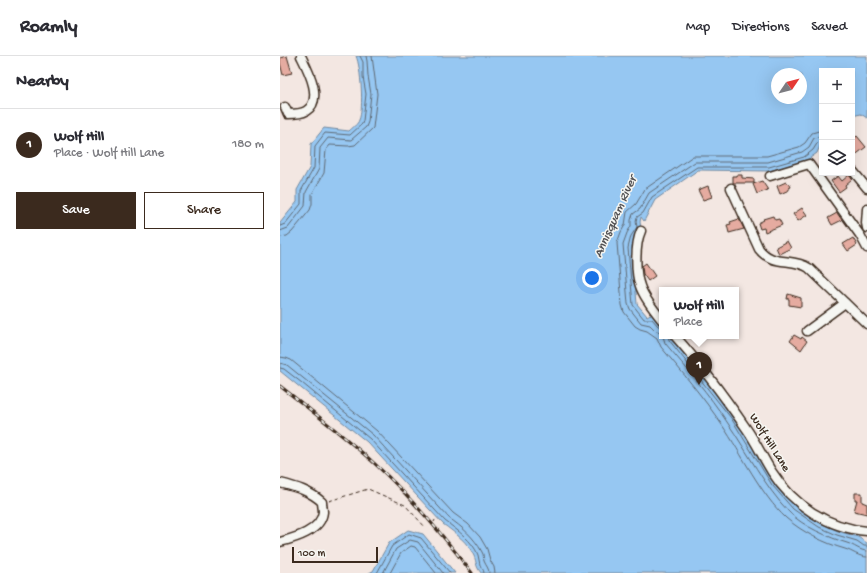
<!DOCTYPE html>
<meta charset="utf-8">
<style>
body{margin:0;font-family:"Gochi Hand",sans-serif;background:#f2f2f3;color:#2b2b33}
.controls{position:absolute;right:12px;top:12px;display:grid;overflow:hidden;border-radius:0px;box-shadow:0 4px 16px #0002}
.controls button{width:36px;height:36px;display:grid;place-items:center;padding:0;border:0;border-bottom:1px solid #e1e1e2;background:#fff;color:#2b2b33;font:20px sans-serif}
.compass{position:absolute;left:491px;top:12px;width:36px;height:36px;border-radius:50%;background:#fff;box-shadow:0 4px 16px #0002;rotate:55deg}
.scale{position:absolute;left:12px;bottom:10px;width:86px;box-sizing:border-box;padding-left:4px;border:2px solid #3b2a1e;border-top:0;font-size:11px;line-height:14px;white-space:nowrap;color:#3b2a1e;-webkit-text-stroke:3px #f6f6f2;paint-order:stroke}
.you{position:absolute;left:312px;top:222px;width:14px;height:14px;margin:-10px;border:3px solid #fff;border-radius:50%;background:#1a73e8;box-shadow:0 0 0 6px #1a73e833}
.badge{display:grid;place-items:center;width:26px;height:26px;border-radius:50%;background:#3b2a1e;color:#fff;font-size:13px;font-weight:700}
.pin{position:absolute;translate:-50% -33px;filter:drop-shadow(0 1px 2px #0008)}
.pin::after{content:'';position:absolute;top:21px;width:14px;height:12px;background:inherit;clip-path:polygon(0 0,100% 0,50% 100%)}
.popup{position:absolute;left:379px;top:231px;width:80px;height:52px;box-sizing:border-box;display:grid;place-content:center;border-radius:0px;background:#fff;filter:drop-shadow(0 1px 3px #0005);font-size:13px;white-space:nowrap;color:#7c7c81}
.popup b{font-size:15px;color:#2b2b33}
.popup::after{content:'';position:absolute;left:50%;top:100%;margin-left:-8px;border:8px solid transparent;border-top-color:#fff}
.list{margin:0;padding:0;list-style:none}
h2{display:flex;justify-content:space-between;align-items:center;height:52px;margin:0;padding:0 16px;font-size:17px}
h2 small{font-size:13px;font-weight:400;color:#7c7c81}
.list li{display:grid;grid-template-columns:26px 1fr auto;gap:12px;align-items:center;box-sizing:border-box;height:72px;padding:0 16px;border-top:1px solid #e1e1e2}
.list b{display:block;font-size:15px;white-space:nowrap}
.list p{margin:0;font-size:13px;white-space:nowrap;color:#7c7c81}
.list em{font-size:13px;font-style:normal;color:#7c7c81}
.actions{display:flex;gap:8px;padding:12px 16px}
.actions a{flex:1;padding:9px 0;border:1px solid #3b2a1e;border-radius:0px;text-align:center;font-size:14px;color:#3b2a1e}
.actions .main{background:#3b2a1e;color:#fff}
.icon{flex:none;width:22px;height:22px;fill:none;stroke:currentColor;stroke-width:2;stroke-linecap:round;stroke-linejoin:round}
.map{position:relative;flex:none;width:587px;height:517px;overflow:hidden}
header{display:flex;align-items:center;gap:24px;box-sizing:border-box;height:56px;padding:0 20px;background:#fff;border-bottom:1px solid #e1e1e2}
header strong{font-size:19px}
nav{display:flex;gap:22px;margin-inline-start:auto;font-size:14px}
main{display:flex}
aside{flex:1;background:#fff}
.map>svg:first-child{display:block}
.water{fill:#96c7f2;stroke:#72889d;fill-rule:evenodd}
.lines{fill:none;stroke-linecap:round;stroke-linejoin:round}
.shore{stroke:#5f6973;stroke-width:1}
.building{fill:#e5aba0;stroke:#3b2a1e}
.minor-casing{stroke:#3b2a1e;stroke-width:11}
.path{stroke:#3b2a1e;stroke-width:1;stroke-dasharray:4 3;stroke-linecap:butt}
.minor{stroke:#f6f6f2;stroke-width:8}
.rail-casing{stroke:#3b2a1e;stroke-width:3}
.rail{stroke:#f6f6f2;stroke-width:1.5;stroke-dasharray:4.5;stroke-linecap:butt}
.labels{text-anchor:middle;dominant-baseline:central;stroke-width:3;stroke-linejoin:round;paint-order:stroke}
.street-label{font-size:12px;fill:#3b2a1e;stroke:#f6f6f2}
.water-label{font-size:13px;font-style:italic;fill:#525153;stroke:#f6f6f2}
</style>
<header>
<strong>Roamly</strong>
<nav><a>Map</a><a>Directions</a><a>Saved</a></nav>
</header>
<main>
<aside>
<h2>Nearby<small></small></h2>
<ul class="list">
<li><span class="badge">1</span><div><b>Wolf Hill</b><p>Place · Wolf Hill Lane</p></div><em>180 m</em></li>
</ul>
<div class="actions"><a class="main">Save</a><a>Share</a></div>
</aside>
<div class="map">
<svg width="587" height="517" viewBox="0 0 587 517">
<rect width="100%" height="100%" fill="#f3e7e2"/>
<filter id="ink" filterUnits="userSpaceOnUse"><feTurbulence type="fractalNoise" baseFrequency=".025" numOctaves="2"/><feDisplacementMap in="SourceGraphic" scale="8" xChannelSelector="R" yChannelSelector="G"/><feConvolveMatrix kernelMatrix="1 2 1 2 8 2 1 2 1" color-interpolation-filters="sRGB"/></filter>
<g filter="url(#ink)">
<!-- water -->
<g class="water">
<path d="M76,0H587V62L581,58L572,60V15H542V85L537,97L526,105L489,115L418,114L375,144L364,165L361,161L360,166L361,172L355,181L352,190L357,248L367,260L372,257L382,269V280H391L454,360L500,431L516,451L540,467L558,475L578,481L587,487V517H201C195,509 197,507 194,500C188,486 175,477 163,468L87,386L0,315V167L17,146V134L30,111L31,88L44,72L69,75C72,72 78,68 79,64C84,53 81,11 76,0ZM497,18H521V42H497Z"/>
<path d="M128,474L143,478L175,517H89L93,515L109,487Z"/>
</g>
<g class="lines">
<!-- shore -->
<g class="shore">
<path d="M542,74L532,77L525,87L519,91L487,100H413L365,133L356,148L347,156L345,169L341,176L337,187L342,249L344,256L355,270L360,273L367,275L377,282L381,291C402,316 424,342 442,369C462,398 481,439 506,462C522,476 544,487 565,493C572,495 579,501 587,501"/>
<path d="M0,170L5,168L21,148V135L34,112L35,90L45,77L70,79L82,68L83,65L86,38L83,21V6L80,0"/>
<path d="M0,175L8,172L25,150L26,136L39,113L40,92L48,82L71,84L86,71L88,66L91,38L88,20L87,5L86,0"/>
<path d="M0,181L7,180L12,176L30,154L32,148V138L44,117L46,94L50,89L68,90L75,89L93,72L97,38L92,0"/>
<path d="M382,271L378,270L372,263H364L353,249L348,192L351,180L357,171L356,165L357,161L363,157L372,141L417,111H489L524,101L533,94L538,86L542,85"/>
<path d="M382,276L376,275L370,269L361,267L350,253L348,248L343,188L347,177L351,170V164L353,158L360,153L369,137L415,106H488L522,96L529,91L534,82L542,80"/>
<path d="M383,280L385,287C407,313 429,338 447,366C468,396 484,430 509,456C522,470 550,482 567,487C574,489 580,495 587,495"/>
<path d="M388,280L389,284L451,362L492,429L513,453L539,471L557,479L577,485L584,490H587"/>
<path d="M0,301L6,302L11,304L97,375L173,457L188,468L200,481L207,493L210,504L214,511L215,517"/>
<path d="M0,307L7,309L93,379L169,462C182,471 194,481 202,496C204,499 203,502 204,505C206,510 209,512 209,517"/>
<path d="M0,312L4,313L22,327L90,383L165,465C177,474 193,485 198,499C199,502 199,506 200,509C201,512 204,513 204,517"/>
<path d="M97,517L112,490L129,478L141,482L170,517"/>
<path d="M103,517L116,493L130,484L138,486L163,517"/>
<path d="M110,517L121,497L131,490L135,491L156,517"/>
</g>
</g>
<!-- building -->
<g class="building">
<path d="M7,0L12,17L3,19L0,7V2Z"/>
<path d="M577,80L586,91L574,100L572,97V84Z"/>
<path d="M457,119H462V122L474,123V127H453V120H457Z"/>
<path d="M569,119L572,123L565,129L566,131L559,136L551,125L558,120L562,125Z"/>
<path d="M482,125L488,134L477,138L473,128Z"/>
<path d="M506,126L507,128L509,127L511,131L509,132V134L500,138L497,130Z"/>
<path d="M428,130L432,141L423,144L418,134Z"/>
<path d="M522,152L527,159L518,165L513,158Z"/>
<path d="M557,157L562,164L552,169L548,162Z"/>
<path d="M493,160L495,164L499,163L502,169L485,176L484,172L480,173L478,167L484,164L483,163Z"/>
<path d="M459,163L464,173L449,177L447,169L451,168L450,166Z"/>
<path d="M573,182L577,189L568,195L563,188Z"/>
<path d="M507,185L511,192L499,198L496,191Z"/>
<path d="M366,207L375,220L368,225L363,218L362,210Z"/>
<path d="M508,238L521,242V251L509,249V243H507Z"/>
<path d="M514,279L521,283L522,281L527,285L521,294L510,285Z"/>
<path d="M575,437H582V446L587,448V458L574,455L577,444H575Z"/>
</g>
<g class="lines">
<!-- minor casing -->
<g class="minor-casing">
<g id="minor">
<path d="M5,51L8,58C13,58 21,58 26,55C44,44 28,14 21,0"/>
<path d="M573,115L587,132"/>
<path d="M490,120L529,108L580,179L587,192"/>
<path d="M451,132L479,193C493,211 512,201 529,212L587,268"/>
<path d="M587,153L586,167L587,172"/>
<path d="M361,175C355,188 355,217 360,230C364,242 374,254 382,264"/>
<path d="M527,275L565,247"/>
<path d="M395,280C421,309 444,340 466,372C476,386 483,402 492,416C513,449 548,472 587,475"/>
<path d="M0,427C16,431 30,435 42,446C42,449 43,453 43,456C41,475 15,482 0,486"/>
</g>
</g>
<!-- path -->
<g class="path">
<path d="M49,445L88,433L125,449L146,472"/>
<path d="M154,466L155,464"/>
</g>
<!-- minor -->
<use href="#minor" class="minor"/>
<!-- rail casing -->
<g class="rail-casing">
<path id="rail" d="M0,330C32,355 64,380 94,407C131,441 162,478 192,517"/>
</g>
<!-- rail -->
<use href="#rail" class="rail"/>
</g>
</g>
<g class="labels">
<!-- street labels -->
<g class="street-label">
<text transform="translate(489 387) rotate(58)">Wolf Hill Lane</text>
</g>
<!-- water labels -->
<g class="water-label">
<text transform="translate(336 161) rotate(-66)">Annisquam River</text>
</g>
</g>
</svg>
<div class="controls">
<button>+</button>
<button>−</button>
<button><svg class="icon" aria-label="layers" viewBox="0 0 24 24"><path d="M12 4l9 5-9 5-9-5zM3 14l9 5 9-5"/></svg></button>
</div>
<svg class="compass" viewBox="-18 -18 36 36"><path d="M0-13l5 13h-10z" fill="#e53935"/><path d="M0 13l5-13h-10z" fill="#7c7c81"/></svg>
<div class="scale">100 m</div>
<div class="you"></div>
<div class="pin badge" style="left:419px;top:329px">1</div>
<div class="popup"><b>Wolf Hill</b>Place</div>
</div>
</main>
